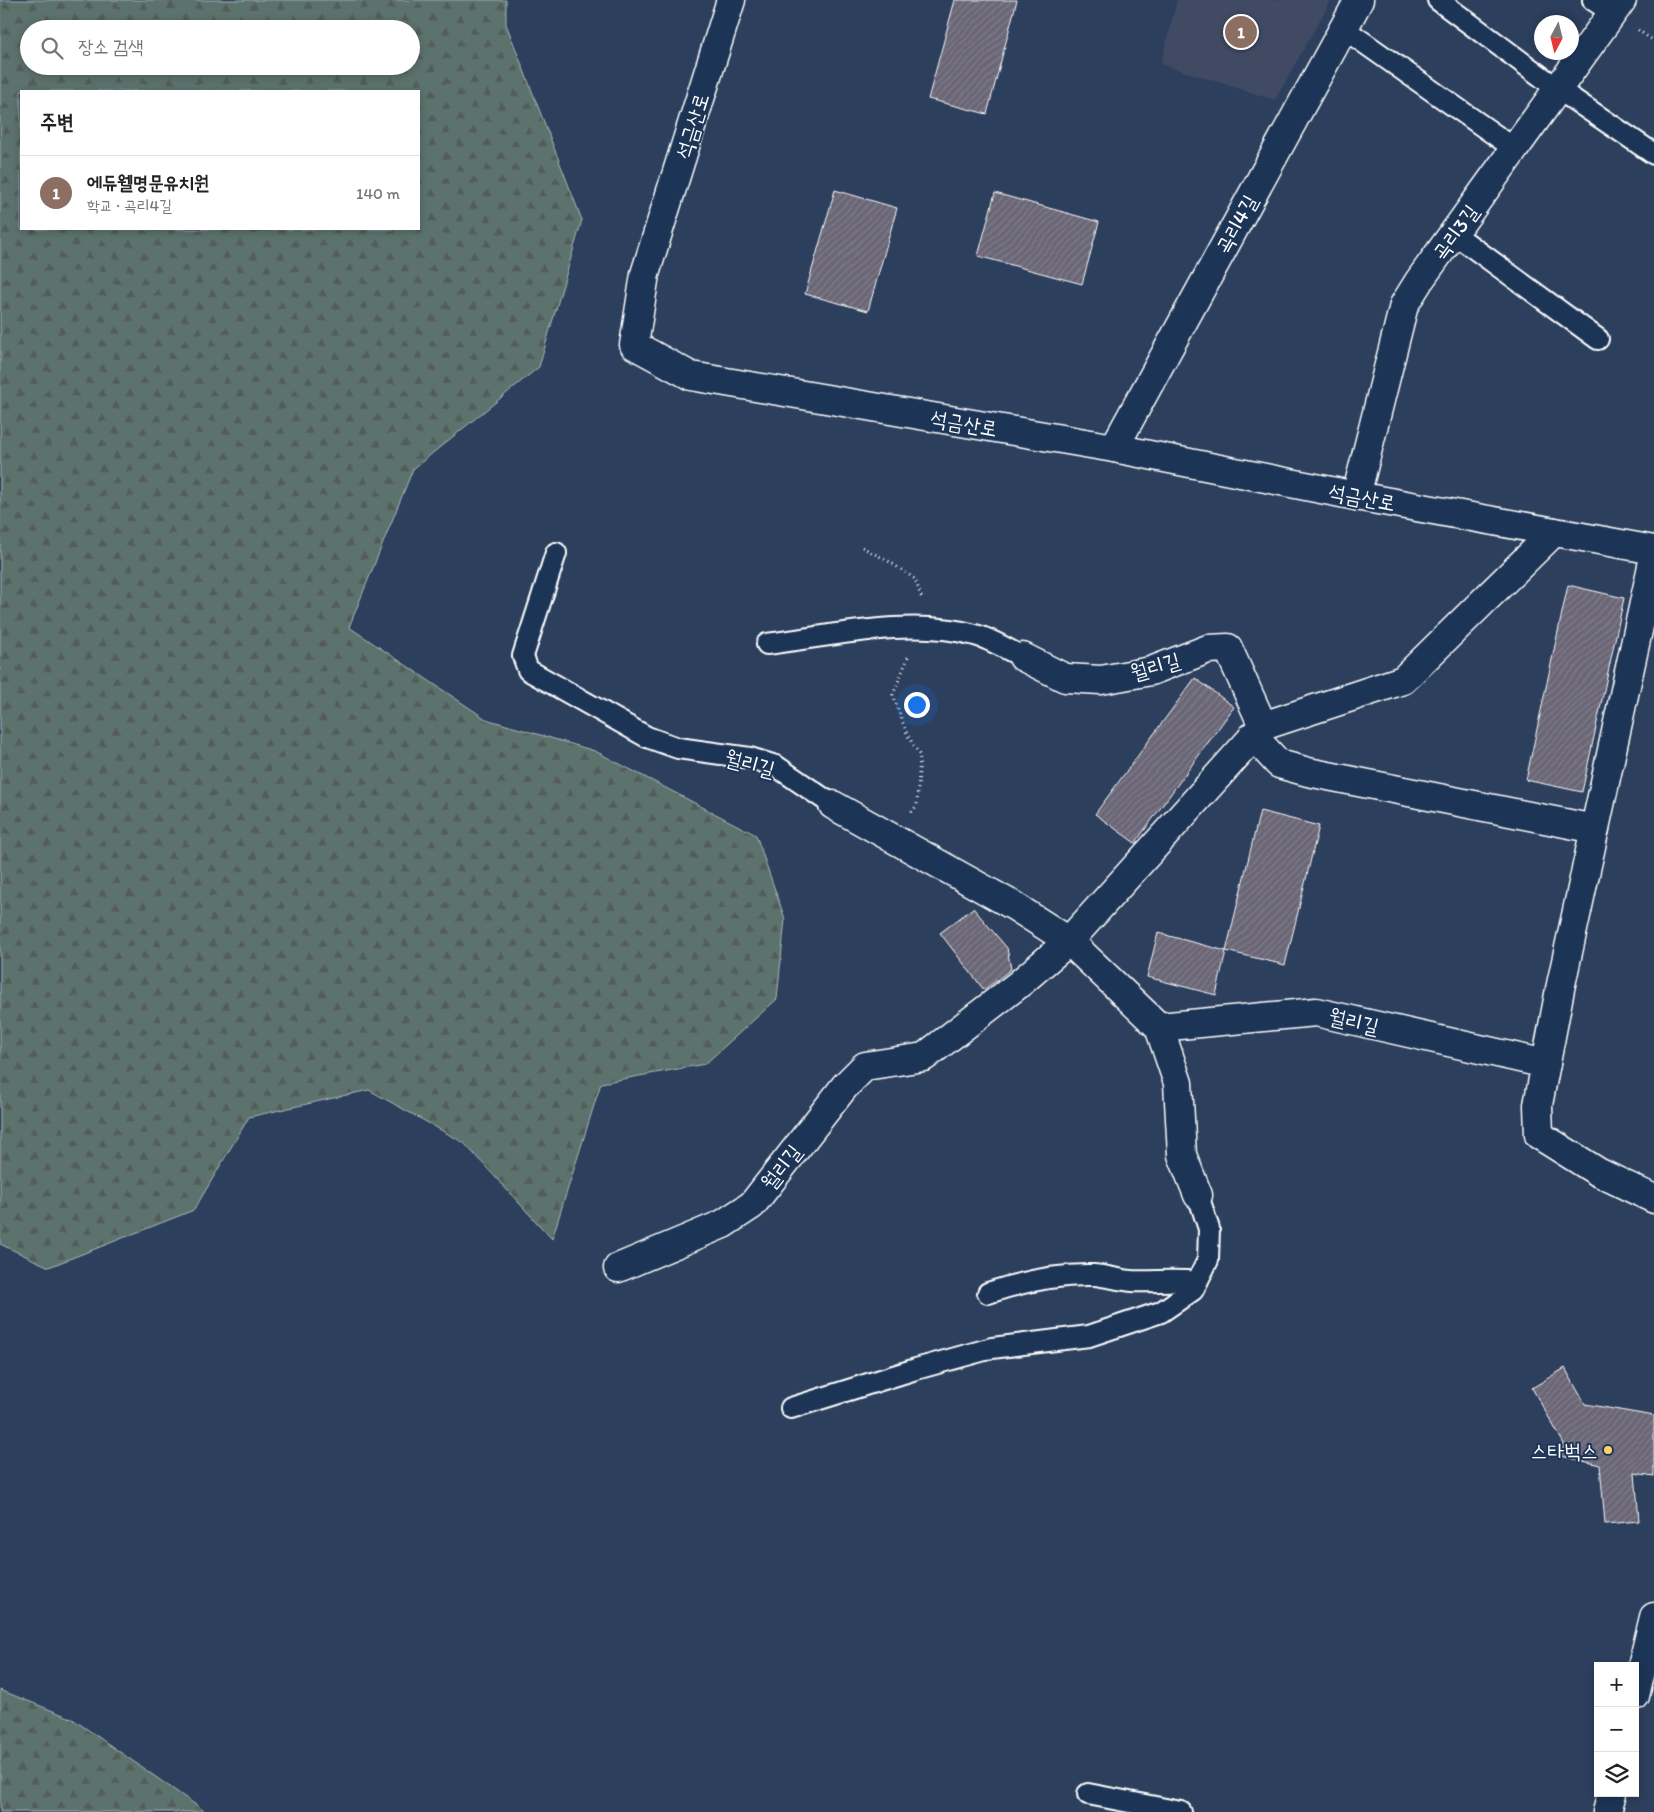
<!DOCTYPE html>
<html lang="ko">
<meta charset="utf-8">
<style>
body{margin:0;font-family:Itim,"Poor Story",sans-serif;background:#f6f6f6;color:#222}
.controls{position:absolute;right:15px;bottom:15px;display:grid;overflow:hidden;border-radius:0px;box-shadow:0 2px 8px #0003}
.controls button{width:45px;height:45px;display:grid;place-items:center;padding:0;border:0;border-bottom:1px solid #e0e0e0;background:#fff;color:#222;font:25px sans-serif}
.compass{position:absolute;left:1534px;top:15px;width:45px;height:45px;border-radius:50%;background:#fff;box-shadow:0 2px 8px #0003;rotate:187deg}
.you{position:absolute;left:916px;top:704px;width:18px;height:18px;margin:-12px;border:4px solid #fff;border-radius:50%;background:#1a73e8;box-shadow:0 0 0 8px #1a73e833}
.badge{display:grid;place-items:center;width:32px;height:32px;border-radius:50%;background:#111827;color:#fff;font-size:16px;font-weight:700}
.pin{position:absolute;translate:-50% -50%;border:2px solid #fff;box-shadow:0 1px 5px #0006}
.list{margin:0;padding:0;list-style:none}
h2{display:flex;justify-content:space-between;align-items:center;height:65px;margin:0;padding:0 20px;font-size:21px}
h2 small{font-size:16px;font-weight:400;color:#767676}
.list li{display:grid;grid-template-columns:32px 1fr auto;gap:15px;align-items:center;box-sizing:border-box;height:75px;padding:0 20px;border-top:1px solid #e0e0e0}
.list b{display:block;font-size:19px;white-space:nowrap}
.list p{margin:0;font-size:16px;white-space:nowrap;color:#767676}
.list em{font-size:16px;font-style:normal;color:#767676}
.icon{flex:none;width:28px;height:28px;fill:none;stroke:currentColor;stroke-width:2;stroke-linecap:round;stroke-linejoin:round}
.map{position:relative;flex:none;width:1654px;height:1812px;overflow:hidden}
.search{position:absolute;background:#fff;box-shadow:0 2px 8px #0003;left:20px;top:20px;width:400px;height:55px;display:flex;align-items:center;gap:12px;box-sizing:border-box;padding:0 18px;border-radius:28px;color:#767676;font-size:19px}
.panel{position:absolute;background:#fff;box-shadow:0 2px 8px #0003;left:20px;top:90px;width:400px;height:140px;border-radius:0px}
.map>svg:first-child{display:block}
.built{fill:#3f4b64}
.forest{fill:url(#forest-firs);stroke:#aeb8b6;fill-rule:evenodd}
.building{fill:url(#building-hatch);stroke:#fff}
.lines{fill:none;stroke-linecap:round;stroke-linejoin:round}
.service-casing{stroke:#fff;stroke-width:24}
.minor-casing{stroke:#fff;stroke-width:31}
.path{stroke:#fff;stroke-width:3;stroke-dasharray:1 4;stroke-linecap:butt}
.service{stroke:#1d3557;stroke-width:20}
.minor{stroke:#1d3557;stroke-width:28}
.poi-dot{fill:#ffd166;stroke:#1d3557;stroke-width:2}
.labels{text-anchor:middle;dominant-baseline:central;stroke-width:4;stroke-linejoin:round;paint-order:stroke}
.street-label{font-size:21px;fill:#fff;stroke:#1d3557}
.poi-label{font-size:21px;fill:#fff;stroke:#1d3557;text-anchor:end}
</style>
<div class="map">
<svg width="1654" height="1812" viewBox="0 0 1654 1812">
<defs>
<pattern id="forest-firs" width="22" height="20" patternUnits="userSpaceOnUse" patternTransform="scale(1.25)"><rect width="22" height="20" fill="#5c726d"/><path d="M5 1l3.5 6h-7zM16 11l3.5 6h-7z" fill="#525b59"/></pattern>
<pattern id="building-hatch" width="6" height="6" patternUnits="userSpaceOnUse" patternTransform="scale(1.25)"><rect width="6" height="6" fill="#6a6676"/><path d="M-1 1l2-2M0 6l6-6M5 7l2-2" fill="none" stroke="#807d8b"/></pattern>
</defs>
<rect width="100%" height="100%" fill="#2c3f5d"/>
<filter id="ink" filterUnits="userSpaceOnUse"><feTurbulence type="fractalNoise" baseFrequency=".02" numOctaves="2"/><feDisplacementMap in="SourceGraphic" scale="10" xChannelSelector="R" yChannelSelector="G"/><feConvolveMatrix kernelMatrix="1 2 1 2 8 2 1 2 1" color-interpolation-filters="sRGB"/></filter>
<g filter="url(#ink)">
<!-- built -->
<path class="built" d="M1177,0H1331L1275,100L1161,64Z"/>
<!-- forest -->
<g class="forest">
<path d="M0,0H506V24L582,220L539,367L413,469L349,627L486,719L595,751L756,835L785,919L777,999L705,1064L601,1083L552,1239L464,1143L369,1090L249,1117L194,1210L49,1267L0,1244ZM29,29H411V66H29ZM21,91H419V229H21Z"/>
<path d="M0,1690L71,1718L206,1812H0Z"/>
</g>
<!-- building -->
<g class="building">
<path d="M955,0H1017L987,114L928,99Z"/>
<path d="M835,190L897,208L868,311L805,294Z"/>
<path d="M995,193L1099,222L1082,284L978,256Z"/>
<path d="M1568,585L1624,598L1582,792L1526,780Z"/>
<path d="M1195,678L1234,707L1135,843L1095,814Z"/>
<path d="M1260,811L1319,826L1285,965L1226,951Z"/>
<path d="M973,908L1007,948L1011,969L984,990L940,933Z"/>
<path d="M1158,933L1226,951L1216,995L1147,977Z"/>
<path d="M1565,1368L1585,1404L1654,1416V1476L1635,1473L1639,1521L1605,1524L1600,1465L1561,1456L1564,1444L1532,1388Z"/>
</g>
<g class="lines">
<!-- service casing -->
<g class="service-casing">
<g id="service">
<path d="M1438,0L1558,89L1654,154"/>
<path d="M1593,0L1613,13"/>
<path d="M1343,28L1515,149"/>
<path d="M1453,233L1598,339"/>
<path d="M556,553L523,656L528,670L647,737L678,748L750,758L776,766L833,805"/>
<path d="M767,644C832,636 911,617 975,635C991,639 1008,650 1023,657"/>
<path d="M988,1293C1021,1282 1058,1274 1094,1275C1107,1276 1119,1280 1132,1281C1154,1282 1175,1279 1197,1282"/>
<path d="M791,1408L916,1369L992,1348L1089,1336L1161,1312L1193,1290L1208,1260L1209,1229L1198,1195"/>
<path d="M1088,1794L1181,1812"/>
</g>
</g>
<!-- minor casing -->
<g class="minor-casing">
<g id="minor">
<path d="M731,0L645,274L634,345L691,376L1114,448L1356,496L1654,550"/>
<path d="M1114,448L1359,0"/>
<path d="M1356,496L1404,305L1419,281L1622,0"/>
<path d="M1654,557L1560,989L1538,1105L1539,1135L1598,1172L1654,1199"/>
<path d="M1023,657L1065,678L1101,680L1151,671L1208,649L1228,648L1263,726"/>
<path d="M1253,736L1279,764L1308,772L1595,829"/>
<path d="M833,805L1014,906L1069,941L1159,1027L1178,1083L1182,1155L1198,1195"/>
<path d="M1159,1027L1316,1012L1546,1064"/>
<path d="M618,1268L723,1224L752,1205L845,1086L865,1066L924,1057L1019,984L1069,941L1263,726L1403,680L1554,532"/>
<path d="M1635,1696L1654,1617"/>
<path d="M1607,1812L1612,1793"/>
</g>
</g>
<!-- path -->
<g class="path">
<path d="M1638,30L1654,41"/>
<path d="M862,547L890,562L915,579L922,599"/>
<path d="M908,657L893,695L907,734L920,756L917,805L911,813"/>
</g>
<!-- service -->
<use href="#service" class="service"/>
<!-- minor -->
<use href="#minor" class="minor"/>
</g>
</g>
<!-- markers -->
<circle class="poi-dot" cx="1608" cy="1450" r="5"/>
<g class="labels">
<!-- street labels -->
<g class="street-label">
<text transform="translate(692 126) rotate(-73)">석금산로</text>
<text transform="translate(1236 224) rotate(-61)">곡리4길</text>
<text transform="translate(1455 232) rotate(-54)">곡리3길</text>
<text transform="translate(964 423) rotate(10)">석금산로</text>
<text transform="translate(1362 497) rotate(11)">석금산로</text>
<text transform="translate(1155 666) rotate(-16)">월리길</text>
<text transform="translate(750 763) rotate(15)">월리길</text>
<text transform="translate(1354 1021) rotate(13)">월리길</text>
<text transform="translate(781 1167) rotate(-52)">월리길</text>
</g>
<!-- poi labels -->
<g class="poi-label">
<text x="1598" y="1450">스타벅스</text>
</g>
</g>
</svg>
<div class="controls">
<button>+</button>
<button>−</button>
<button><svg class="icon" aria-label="layers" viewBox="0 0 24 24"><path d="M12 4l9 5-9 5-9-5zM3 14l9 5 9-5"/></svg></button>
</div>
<svg class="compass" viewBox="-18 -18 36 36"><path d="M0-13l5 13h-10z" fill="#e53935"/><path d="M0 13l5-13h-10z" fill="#767676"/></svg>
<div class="you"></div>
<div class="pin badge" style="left:1241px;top:32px;background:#8d6e63">1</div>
<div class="search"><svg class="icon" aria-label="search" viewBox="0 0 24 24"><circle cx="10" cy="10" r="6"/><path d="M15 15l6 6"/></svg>장소 검색</div>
<section class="panel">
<h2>주변<small></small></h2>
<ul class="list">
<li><span class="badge" style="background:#8d6e63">1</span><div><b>에듀웰명문유치원</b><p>학교 · 곡리4길</p></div><em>140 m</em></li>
</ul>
</section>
</div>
